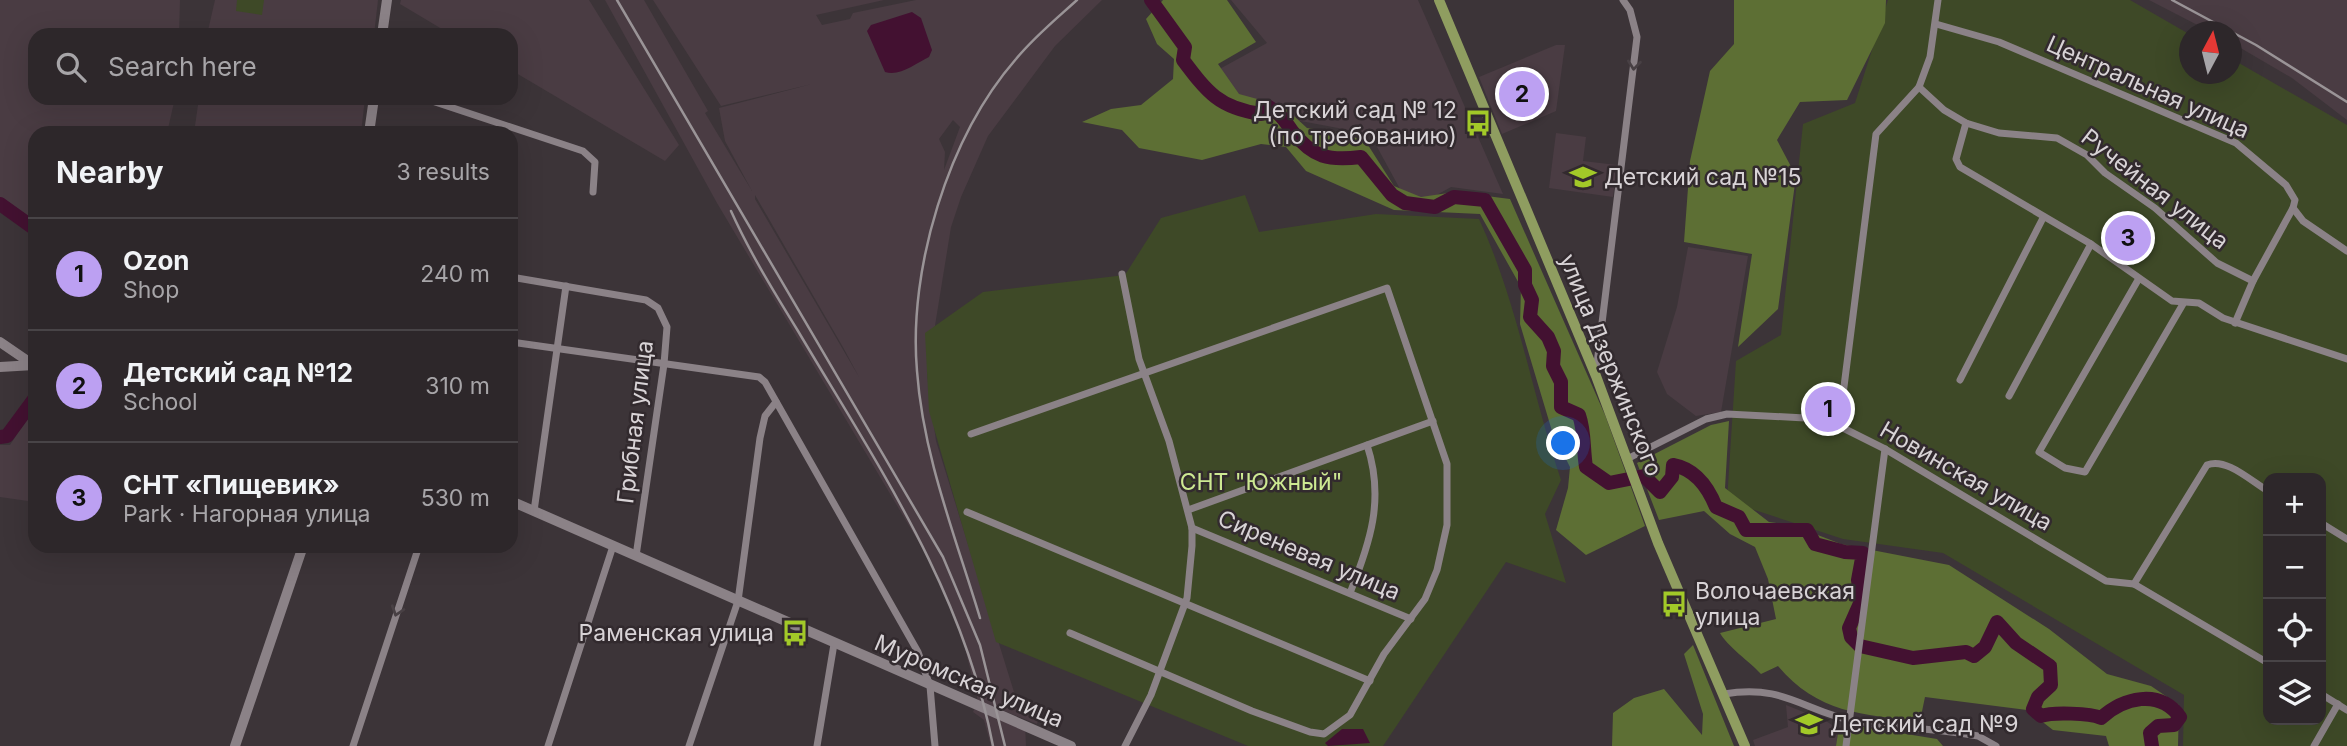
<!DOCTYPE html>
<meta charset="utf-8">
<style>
body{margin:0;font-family:Inter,sans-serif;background:#393336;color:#f1f3f6}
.controls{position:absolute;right:21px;bottom:21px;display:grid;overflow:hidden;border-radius:14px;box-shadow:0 7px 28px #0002}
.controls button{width:63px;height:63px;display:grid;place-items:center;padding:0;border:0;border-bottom:2px solid #484447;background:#2d272a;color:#f1f3f6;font:35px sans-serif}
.compass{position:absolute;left:2179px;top:21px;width:63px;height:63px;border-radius:50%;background:#2d272a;box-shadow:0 7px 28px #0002;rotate:7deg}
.you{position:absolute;left:1564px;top:444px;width:24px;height:24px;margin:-18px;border:5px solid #fff;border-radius:50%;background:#1a73e8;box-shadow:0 0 0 10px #1a73e833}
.badge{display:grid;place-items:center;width:46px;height:46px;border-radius:50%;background:#bca0f2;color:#111;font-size:23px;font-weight:700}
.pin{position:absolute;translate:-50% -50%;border:4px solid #fff;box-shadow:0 2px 7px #0006}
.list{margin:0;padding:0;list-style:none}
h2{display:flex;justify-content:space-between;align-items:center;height:91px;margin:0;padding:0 28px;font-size:30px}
h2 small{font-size:23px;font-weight:400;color:#a7a5a8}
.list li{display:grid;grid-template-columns:46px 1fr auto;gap:21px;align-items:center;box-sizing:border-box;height:112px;padding:0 28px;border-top:2px solid #484447}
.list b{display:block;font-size:26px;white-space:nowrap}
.list p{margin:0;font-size:23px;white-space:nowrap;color:#a7a5a8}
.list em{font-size:23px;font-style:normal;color:#a7a5a8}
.icon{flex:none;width:38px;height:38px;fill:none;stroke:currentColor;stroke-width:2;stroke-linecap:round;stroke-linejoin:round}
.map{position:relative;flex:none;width:2347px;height:746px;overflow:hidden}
.search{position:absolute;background:#2d272a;box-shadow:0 7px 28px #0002;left:28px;top:28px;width:490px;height:77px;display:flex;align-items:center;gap:18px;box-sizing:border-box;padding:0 24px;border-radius:21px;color:#a7a5a8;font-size:26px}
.panel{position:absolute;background:#2d272a;box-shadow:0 7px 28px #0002;left:28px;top:126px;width:490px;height:427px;border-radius:21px}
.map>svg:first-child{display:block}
.built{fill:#4a3c43;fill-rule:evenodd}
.green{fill:#3e4927;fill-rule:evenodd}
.forest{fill:#5d6f34}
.water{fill:#431131}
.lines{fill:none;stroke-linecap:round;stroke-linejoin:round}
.river{stroke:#431131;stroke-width:14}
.street{stroke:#8b8287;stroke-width:7}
.secondary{stroke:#8b8287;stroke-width:10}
.primary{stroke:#8f9d60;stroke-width:10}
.rail{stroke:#9a9497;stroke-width:2.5}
.oneway{stroke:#484044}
.labels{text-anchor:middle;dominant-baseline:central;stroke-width:5;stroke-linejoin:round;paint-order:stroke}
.street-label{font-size:23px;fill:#d8d3d6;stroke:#322a2e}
.poi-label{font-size:23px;fill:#d8d3d6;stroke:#322a2e;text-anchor:start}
.park-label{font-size:23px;fill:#cde992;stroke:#322a2e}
</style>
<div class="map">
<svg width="2347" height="746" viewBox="0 0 2347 746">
<rect width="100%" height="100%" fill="#3c3438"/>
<!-- built -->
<g class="built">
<path d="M0,0H180L179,35H35V98H175L167,133H35V220L15,217L0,201Z"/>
<path d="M215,0H378L374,35H207Z"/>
<path d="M401,0H589L679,145L665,161L511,70V35H452L400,4Z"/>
<path d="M605,0H644L708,111L705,113L752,191L725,141L719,108L812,84L721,106L653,0H884L816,15L822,25L850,19L853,13L916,0H1102L1055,46L988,136L961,197L951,227L927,375L936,441L1014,692L1038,720L1037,724L978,701L962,636L936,571L717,203ZM953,120L960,127L944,170L945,152L939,139ZM755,195L844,349L859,377L755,199Z"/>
<path d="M1231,0H1418L1503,194L1451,187L1424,202L1406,200L1370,134L1242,110L1205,77L1267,43Z"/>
<path d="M2149,0H2347V120L2292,78L2232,43V32L2209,31Z"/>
<path d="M1556,45H1565L1556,111L1502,134L1479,77Z"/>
<path d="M199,98H365L361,133H194Z"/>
<path d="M1556,133L1586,137L1583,161L1617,165L1613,197L1549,188Z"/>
<path d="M1688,247L1748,256L1721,412L1696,416L1667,394L1657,372L1677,307Z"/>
<path d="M35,407V502L0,497V445H10Z"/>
<path d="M976,705L1025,725L1026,746H991L984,720L973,712Z"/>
<path d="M1786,705L1826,721L1841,731L1838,733L1836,746H1755L1753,740L1788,727Z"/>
</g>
<!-- green -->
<g class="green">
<path d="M237,0H264L262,15L236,11Z"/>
<path d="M1888,0H2130L2189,34L2190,74H2232V59L2347,125V746H2183L2184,695L1943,553L1843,539L1727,501L1736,361L1781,335L1803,124L1855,103ZM2268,478H2321V720H2268Z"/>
<path d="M1245,195L1259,232L1376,214L1479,219C1517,301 1532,394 1561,480L1545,514L1566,583L1506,562L1383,746H1248L996,642L929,411L925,333L983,292L1125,275L1161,218Z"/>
</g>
<!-- forest -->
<g class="forest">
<path d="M1163,0H1227L1256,42L1218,64L1239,94L1283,106L1307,128L1349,134L1368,145L1394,186L1421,197L1455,192L1510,199L1605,415L1645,526L1586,555L1556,530L1568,488L1570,467L1552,431L1520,324L1521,287L1480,214L1394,210L1306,171L1286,147L1261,144L1202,160L1139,148L1122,130L1082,122L1111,109L1141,105L1173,79L1174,59L1157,44L1146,19Z"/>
<path d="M1734,0H1886L1885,23L1847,100L1800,102L1777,140L1796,176L1778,309L1738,347L1752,254L1684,242L1690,161L1710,71L1734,44Z"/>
<path d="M1729,421L1725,488L1769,522L1792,525L1841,544L1949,565L2049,629L2107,674L2151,686L2179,705L2178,746H2109L2106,736L2053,730L2027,710L1925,697L1920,721C1863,715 1817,713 1778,666L1761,674C1750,662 1727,646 1720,633L1776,619L1768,579L1755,547L1730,534L1704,511L1659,520L1637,463L1711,425Z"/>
<path d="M1693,645L1734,746H1612L1613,713L1634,698L1664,689L1702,735L1703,714L1684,654Z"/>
<path d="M1857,726L1937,739L1943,746H1836L1838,733Z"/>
</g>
<!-- water -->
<g class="water">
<path d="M912,12L921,18L932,50L929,57C916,63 900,77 885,72L867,31L871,25Z"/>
<path d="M1342,729H1363L1370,743L1328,746L1325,743Z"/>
</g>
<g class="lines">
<!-- river -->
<g class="river">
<path d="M1151,0L1185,47L1183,60C1207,92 1219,108 1261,114L1269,107C1281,114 1285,121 1292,131C1313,158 1329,161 1361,157L1392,195L1405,203L1435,207L1454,197L1485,200L1525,270V285L1532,300L1530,317L1548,337L1554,351L1553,366L1561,382V407L1579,415C1585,432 1583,449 1586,467L1609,483L1644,476L1660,492L1672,477L1673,465C1695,469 1708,487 1716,507L1739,517L1746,530H1807L1815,544L1845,552L1863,553L1858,580L1861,601L1849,628L1851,637L1860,646L1913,658L1966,652L1974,656L1985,647L1997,622L2016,643L2050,666L2051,685L2038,697L2033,709L2041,716C2052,712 2090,713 2101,718C2123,698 2159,688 2180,717L2174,725L2158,726L2150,733L2152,746"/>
<path d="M0,204L35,229"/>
<path d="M0,437L7,436L35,398"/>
</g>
<!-- street -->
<g class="street">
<path d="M1936,24L1999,42L2236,143L2286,185L2295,200L2293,208L2303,221L2347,251"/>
<path d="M1919,87L1944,110L1966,123L1999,133L2057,138L2087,155L2105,173L2155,208L2217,263L2253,281"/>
<path d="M423,98L583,151L595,162L593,192"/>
<path d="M1966,123L1956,159L1960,167L2091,244L2172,301L2199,303L2223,318L2347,359"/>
<path d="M1122,274L1139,359L1169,441L1192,528V546L1187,598L1151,695L1125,746"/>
<path d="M511,277L646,300L658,308L667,327L664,364L636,556"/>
<path d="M2138,280L2039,452L2065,468L2085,472L2183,304"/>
<path d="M2235,323L2253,281L2293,208"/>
<path d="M511,342L759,377L765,382L918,652L930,686L935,746"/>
<path d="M1596,372L1637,37L1630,10L1623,0"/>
<path d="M1960,380L2043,218"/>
<path d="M2009,396L2091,244"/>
<path d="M1839,426L1876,134L1919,87L1930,57L1938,0"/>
<path d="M971,434L1387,288L1447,464V525L1437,570L1425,599L1384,654L1350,715L1324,734L1310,732L1252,711L1070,633"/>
<path d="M1627,459L1706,419L1727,414L1805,418L1839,426L1885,449L2106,581L2134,584L2268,663"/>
<path d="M1188,510L1433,421"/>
<path d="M534,511L566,286"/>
<path d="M967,512L1370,681"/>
<path d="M2321,523L2347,539"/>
<path d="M1192,528L1411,619"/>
<path d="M2134,584L2207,465C2226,457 2251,481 2268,491"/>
<path d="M1350,593C1370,543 1385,499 1367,445"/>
<path d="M1724,694C1785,683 1806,713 1859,722C1899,728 1939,729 1978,736L1996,746"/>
<path d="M2321,694L2347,710"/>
<path d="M353,746L419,546"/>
<path d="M548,746L613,546"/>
<path d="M689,746L738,601L760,438L765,416L776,402"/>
<path d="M817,746L834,644"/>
<path d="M1846,746L1885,449"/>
<path d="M2314,746L2338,704"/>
</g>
<!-- secondary -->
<g class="secondary">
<path d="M382,35L387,0"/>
<path d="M369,133L374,98"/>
<path d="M0,342L35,366"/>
<path d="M0,367L34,365"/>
<path d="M511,501L1071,746"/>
<path d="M235,746L303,546"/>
</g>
<!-- primary -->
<path class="primary" d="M1439,0L1596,376L1658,543L1745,746"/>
<!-- rail -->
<g class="rail">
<path d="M617,0L943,557L980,645L1005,746"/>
<path d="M2172,0L2256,45L2347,102"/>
<path d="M731,211C750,253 774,292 798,331C878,466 963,589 993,746"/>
<path d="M980,618C956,538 923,456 917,371C908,269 948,137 1016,59C1034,37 1056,19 1077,0"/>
</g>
</g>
<!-- one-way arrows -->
<defs><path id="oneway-chevron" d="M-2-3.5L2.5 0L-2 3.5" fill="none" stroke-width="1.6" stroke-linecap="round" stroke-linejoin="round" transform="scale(1.75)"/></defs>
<g class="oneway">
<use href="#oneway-chevron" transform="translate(1634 65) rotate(96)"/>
<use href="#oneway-chevron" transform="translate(397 611) rotate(108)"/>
</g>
<!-- icons -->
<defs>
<g id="bus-bare" transform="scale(2.1)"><path d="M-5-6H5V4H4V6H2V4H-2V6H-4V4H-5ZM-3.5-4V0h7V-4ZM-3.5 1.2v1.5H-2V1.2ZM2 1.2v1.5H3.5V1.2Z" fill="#a2c928" stroke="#322a2e" stroke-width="2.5" paint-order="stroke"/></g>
<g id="school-bare" transform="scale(2.1)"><path d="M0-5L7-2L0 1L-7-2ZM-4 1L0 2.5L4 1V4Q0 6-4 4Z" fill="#a2c928" stroke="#322a2e" stroke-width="2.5" paint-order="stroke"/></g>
</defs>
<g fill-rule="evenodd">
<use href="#bus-bare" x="1478" y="123"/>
<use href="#school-bare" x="1583" y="177"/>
<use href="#bus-bare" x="1674" y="604"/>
<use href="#bus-bare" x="795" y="633"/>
<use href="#school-bare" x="1809" y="724"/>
</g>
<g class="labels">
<!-- street labels -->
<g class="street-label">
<text transform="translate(2148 87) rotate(24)">Центральная улица</text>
<text transform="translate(2155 189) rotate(38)">Ручейная улица</text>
<text transform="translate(1611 365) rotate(68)">улица Дзержинского</text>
<text transform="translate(635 422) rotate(-83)">Грибная улица</text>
<text transform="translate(1966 476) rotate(30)">Новинская улица</text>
<text transform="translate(1309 555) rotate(23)">Сиреневая улица</text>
<text transform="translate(969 681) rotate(23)">Муромская улица</text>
</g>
<!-- poi labels -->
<g class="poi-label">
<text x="1457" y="110" text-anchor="end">Детский сад № 12<tspan x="1457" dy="26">(по требованию)</tspan></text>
<text x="1604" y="177">Детский сад №15</text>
<text x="1695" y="591">Волочаевская<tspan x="1695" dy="26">улица</tspan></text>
<text x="774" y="633" text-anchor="end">Раменская улица</text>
<text x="1830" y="724">Детский сад №9</text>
</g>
<!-- park labels -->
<g class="park-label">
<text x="1261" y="482">СНТ "Южный"</text>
</g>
</g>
</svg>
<div class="controls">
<button>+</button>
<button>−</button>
<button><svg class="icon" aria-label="locate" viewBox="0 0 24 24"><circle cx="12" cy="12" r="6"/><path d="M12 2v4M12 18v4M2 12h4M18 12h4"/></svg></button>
<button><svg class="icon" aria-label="layers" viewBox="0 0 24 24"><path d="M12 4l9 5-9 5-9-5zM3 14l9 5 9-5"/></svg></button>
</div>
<svg class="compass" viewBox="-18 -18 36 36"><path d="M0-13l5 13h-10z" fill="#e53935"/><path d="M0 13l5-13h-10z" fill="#a7a5a8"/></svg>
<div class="you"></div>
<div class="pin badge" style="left:1828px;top:409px">1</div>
<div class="pin badge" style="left:1522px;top:94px">2</div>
<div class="pin badge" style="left:2128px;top:238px">3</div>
<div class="search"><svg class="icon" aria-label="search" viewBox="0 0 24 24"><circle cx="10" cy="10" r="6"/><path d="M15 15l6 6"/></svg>Search here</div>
<section class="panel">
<h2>Nearby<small>3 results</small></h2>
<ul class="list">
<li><span class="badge">1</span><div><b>Ozon</b><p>Shop</p></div><em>240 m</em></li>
<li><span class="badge">2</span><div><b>Детский сад №12</b><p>School</p></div><em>310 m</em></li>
<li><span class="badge">3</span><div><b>СНТ «Пищевик»</b><p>Park · Нагорная улица</p></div><em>530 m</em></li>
</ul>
</section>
</div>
